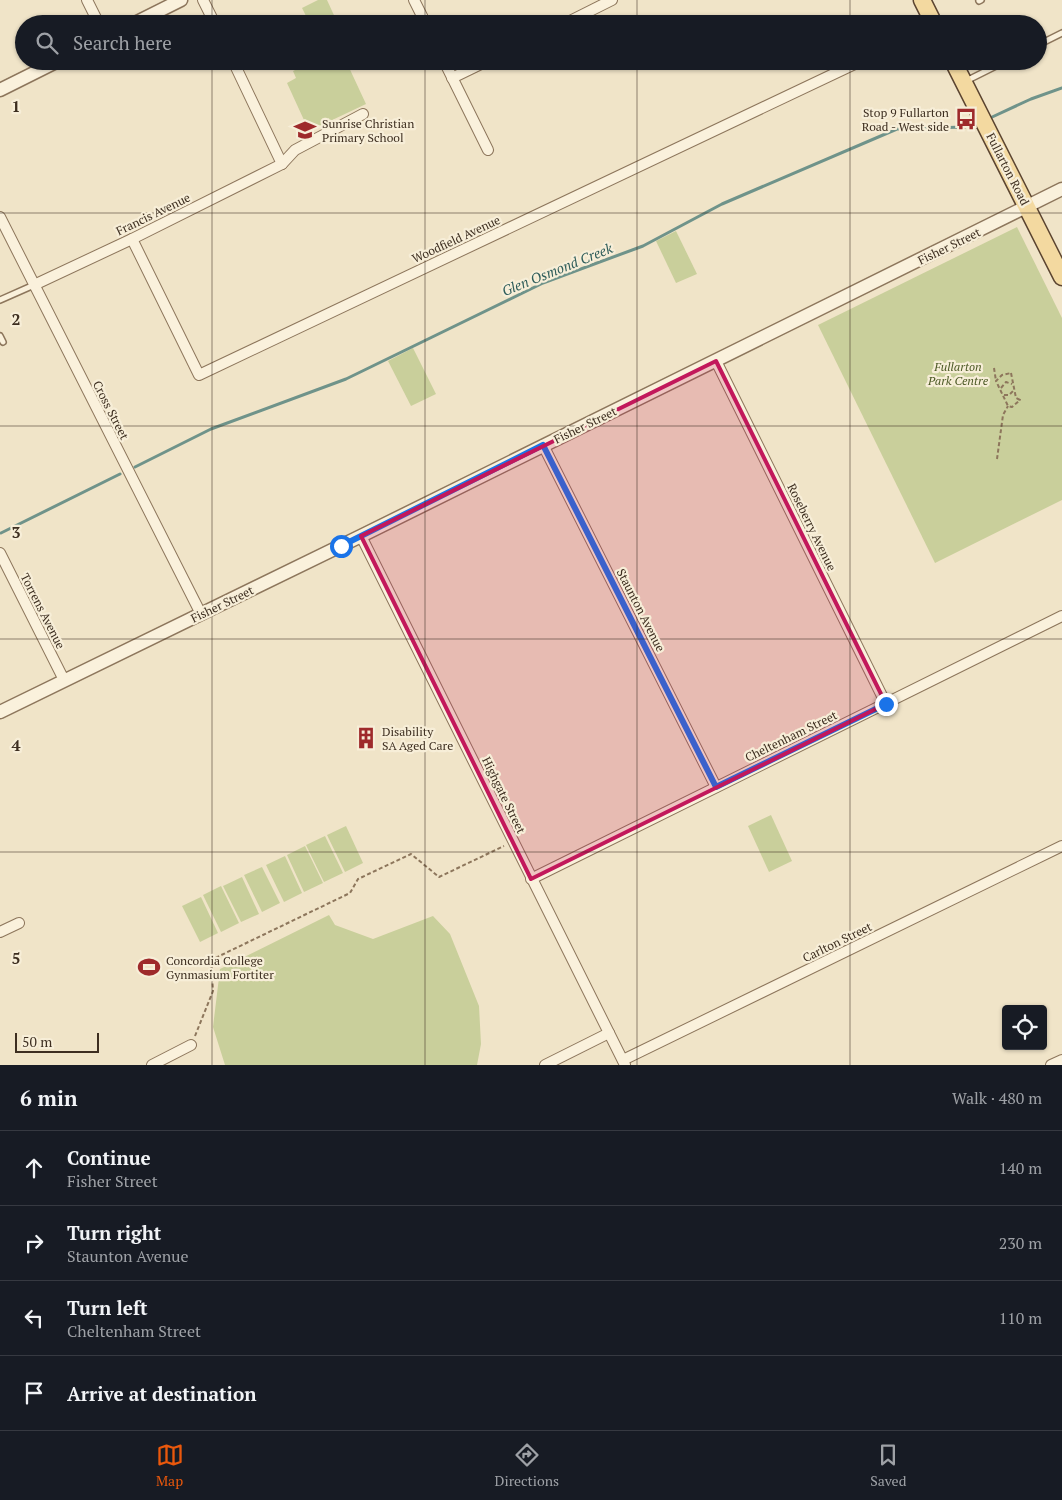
<!DOCTYPE html>
<meta charset="utf-8">
<style>
body{margin:0;font-family:"PT Serif",serif;background:#20242c;color:#f1f3f6}
.controls{position:absolute;right:15px;bottom:15px;display:grid;overflow:hidden;border-radius:5px;box-shadow:0 1px 4px #0004}
.controls button{width:45px;height:45px;display:grid;place-items:center;padding:0;border:0;border-bottom:1px solid #363941;background:#171b24;color:#f1f3f6;font:25px sans-serif}
.scale{position:absolute;left:15px;bottom:12px;width:84px;box-sizing:border-box;padding-left:5px;border:2px solid #3d2e20;border-top:0;font-size:14px;line-height:18px;white-space:nowrap;color:#3d2e20;-webkit-text-stroke:4px #f7eed8;paint-order:stroke}
.stop{position:absolute;width:15px;height:15px;margin:-11px;border:4px solid #1a73e8;border-radius:50%;background:#fff}
.stop.end{background:#1a73e8;border-color:#fff;box-shadow:0 1px 5px #0008}
.list{margin:0;padding:0;list-style:none}
h2{display:flex;justify-content:space-between;align-items:center;height:65px;margin:0;padding:0 20px;font-size:21px}
h2 small{font-size:16px;font-weight:400;color:#9ea1a6}
.list li{display:grid;grid-template-columns:32px 1fr auto;gap:15px;align-items:center;box-sizing:border-box;height:75px;padding:0 20px;border-top:1px solid #363941}
.list b{display:block;font-size:19px;white-space:nowrap}
.list p{margin:0;font-size:16px;white-space:nowrap;color:#9ea1a6}
.list em{font-size:16px;font-style:normal;color:#9ea1a6}
.icon{flex:none;width:28px;height:28px;fill:none;stroke:currentColor;stroke-width:2;stroke-linecap:round;stroke-linejoin:round}
.map{position:relative;flex:none;width:1062px;height:1065px;overflow:hidden}
.search{position:absolute;background:#171b24;box-shadow:0 1px 4px #0004;left:15px;right:15px;top:15px;height:55px;display:flex;align-items:center;gap:12px;box-sizing:border-box;padding:0 18px;border-radius:28px;color:#9ea1a6;font-size:19px}
.sheet{height:365px;background:#171b24}
nav{display:flex;justify-content:space-around;align-items:center;box-sizing:border-box;height:70px;border-top:1px solid #363941;background:#171b24;font-size:14px;color:#9ea1a6}
nav a{display:grid;justify-items:center;gap:2px}
nav .on{color:#ea580c}
.map>svg:first-child{display:block}
.green{fill:#c9cf9b}
.lines{fill:none;stroke-linecap:round;stroke-linejoin:round}
.stream{stroke:#6f938a;stroke-width:3}
.service-casing{stroke:#8d765c;stroke-width:8}
.minor-casing{stroke:#8d765c;stroke-width:12}
.tertiary-casing{stroke:#8d765c;stroke-width:15}
.primary-casing{stroke:#5b4430;stroke-width:19}
.path{stroke:#8d765c;stroke-width:2;stroke-dasharray:4 2.5;stroke-linecap:butt}
.service{stroke:#faf1dc;stroke-width:5}
.minor{stroke:#faf1dc;stroke-width:10}
.tertiary{stroke:#faf1dc;stroke-width:12}
.primary{stroke:#f3d9a0;stroke-width:16}
.route{stroke:#1a73e8;stroke-width:6}
.marked{fill:#c2185b;fill-opacity:0.2;stroke:#c2185b;stroke-width:4;stroke-linejoin:round}
.grid{fill:none;stroke:#3d2e20;stroke-width:1;stroke-opacity:0.55}
.labels{text-anchor:middle;dominant-baseline:central;stroke-width:4.5;stroke-linejoin:round;paint-order:stroke}
.poi-label{font-size:12px;fill:#3d2e20;stroke:#f7eed8;text-anchor:start}
.street-label{font-size:12px;fill:#3d2e20;stroke:#f7eed8}
.park-label{font-size:12px;font-style:italic;fill:#4d5a26;stroke:#f7eed8}
.water-label{font-size:14px;font-style:italic;fill:#2f5d5a;stroke:#f7eed8}
.grid-label{font-size:16px;text-anchor:middle;font-weight:bold;fill:#3d2e20;stroke:#f7eed8;stroke-width:4.5;stroke-linejoin:round;paint-order:stroke}
</style>
<div class="map">
<svg width="1062" height="1065" viewBox="0 0 1062 1065">
<rect width="100%" height="100%" fill="#f0e4c8"/>
<!-- green -->
<g class="green">
<path d="M318,0H327L338,24H310L302,8Z"/>
<path d="M314,61H346L366,104L309,131L287,83L296,78L293,71Z"/>
<path d="M1017,227L1062,318V500L935,563L818,325Z"/>
<path d="M676,231L697,274L676,283L656,241Z"/>
<path d="M413,348L436,394L411,406L388,361Z"/>
<path d="M771,815L792,861L769,872L748,826Z"/>
<path d="M346,826L363,863L345,872L327,835Z"/>
<path d="M325,836L343,873L324,882L306,845Z"/>
<path d="M305,846L323,883L304,892L287,855Z"/>
<path d="M285,856L302,893L284,902L266,865Z"/>
<path d="M262,867L280,903L262,912L244,875Z"/>
<path d="M242,877L259,914L241,922L223,886Z"/>
<path d="M221,886L239,923L221,932L203,895Z"/>
<path d="M201,897L218,933L200,942L182,906Z"/>
<path d="M329,915L335,925L373,939L433,916L450,934L479,1006L481,1044L477,1065H225L213,1027L220,969Z"/>
</g>
<g class="lines">
<!-- stream -->
<g class="stream">
<path d="M990,118L1031,99L1062,88"/>
<path d="M135,467L211,429L346,379L543,283L643,246L722,204L897,129L965,127"/>
<path d="M1,533L120,474"/>
</g>
<!-- service casing -->
<g class="service-casing">
<g id="service">
<path d="M979,1L981,0"/>
<path d="M1038,45L1062,33"/>
<path d="M966,81L1006,61"/>
<path d="M0,300L34,285"/>
<path d="M0,336L3,342"/>
</g>
</g>
<!-- minor casing -->
<g class="minor-casing">
<g id="minor">
<path d="M87,0L99,24"/>
<path d="M203,0L215,24"/>
<path d="M414,0L426,24"/>
<path d="M564,24L612,0"/>
<path d="M233,61L282,164"/>
<path d="M444,61L488,150"/>
<path d="M452,78L487,61"/>
<path d="M0,217L201,614"/>
<path d="M132,239L199,375L861,61"/>
<path d="M34,285L132,239L282,164L295,150L363,114"/>
<path d="M716,361L886,704"/>
<path d="M543,445L716,787"/>
<path d="M361,536L625,1065"/>
<path d="M0,553L64,680"/>
<path d="M531,879L1062,616"/>
<path d="M0,932L19,923"/>
<path d="M623,1060L1062,846"/>
<path d="M152,1065L191,1045"/>
<path d="M545,1065L609,1033"/>
<path d="M1051,1065L1062,1060"/>
</g>
</g>
<!-- tertiary casing -->
<g class="tertiary-casing">
<g id="tertiary">
<path d="M133,24L181,0"/>
<path d="M0,90L58,61"/>
<path d="M0,712L361,536L1062,189"/>
</g>
</g>
<!-- primary casing -->
<g class="primary-casing">
<g id="primary">
<path d="M922,0L934,24"/>
<path d="M953,61L1062,277"/>
</g>
</g>
<!-- path -->
<g class="path">
<path d="M994,368L996,381"/>
<path d="M1011,373L1016,398L1020,400L1012,407L1008,406L996,381L1002,375Z"/>
<path d="M1001,388L1006,382L1012,384"/>
<path d="M1004,395H1009L1014,390"/>
<path d="M997,459L1003,415L1008,406"/>
<path d="M195,1036L213,991L211,960L350,893L358,879L411,854L439,877L504,846"/>
</g>
<!-- service -->
<use href="#service" class="service"/>
<!-- minor -->
<use href="#minor" class="minor"/>
<!-- tertiary -->
<use href="#tertiary" class="tertiary"/>
<!-- primary -->
<use href="#primary" class="primary"/>
</g>
<g class="lines">
<!-- route -->
<path class="route" d="M341,546L543,445L716,787L886,704"/>
</g>
<!-- marked area -->
<path class="marked" d="M716,361L886,704L531,879L361,536Z"/>
<!-- grid -->
<path class="grid" d="M212,0V24M425,0V24M637,0V24M850,0V24M212,61V1065M425,61V1065M637,61V1065M850,61V1065M0,213H1062M0,426H1062M0,639H1062M0,852H1062"/>
<!-- icons -->
<defs>
<g id="bus-bare" transform="scale(1.725)"><path d="M-5-6H5V4H4V6H2V4H-2V6H-4V4H-5ZM-3.5-4V0h7V-4ZM-3.5 1.2v1.5H-2V1.2ZM2 1.2v1.5H3.5V1.2Z" fill="#9e2a2b" stroke="#f7eed8" stroke-width="2.5" paint-order="stroke"/></g>
<g id="school-bare" transform="scale(1.725)"><path d="M0-5L7-2L0 1L-7-2ZM-4 1L0 2.5L4 1V4Q0 6-4 4Z" fill="#9e2a2b" stroke="#f7eed8" stroke-width="2.5" paint-order="stroke"/></g>
<g id="building-bare" transform="scale(1.725)"><path d="M-4-6H4V6H1V3H-1V6H-4ZM-2.5-4.3h1.7v1.8h-1.7ZM.8-4.3h1.7v1.8H.8ZM-2.5-1h1.7V.8h-1.7ZM.8-1h1.7V.8H.8Z" fill="#9e2a2b" stroke="#f7eed8" stroke-width="2.5" paint-order="stroke"/></g>
<g id="stadium-bare" transform="scale(1.725)"><path d="M0-5a6.5 5 0 1 0 0 10a6.5 5 0 1 0 0-10ZM-3.5-1.8h7v3.6h-7Z" fill="#9e2a2b" stroke="#f7eed8" stroke-width="2.5" paint-order="stroke"/></g>
</defs>
<g fill-rule="evenodd">
<use href="#bus-bare" x="966" y="119"/>
<use href="#school-bare" x="305" y="130"/>
<use href="#building-bare" x="366" y="738"/>
<use href="#stadium-bare" x="149" y="967"/>
</g>
<g class="labels">
<!-- poi labels -->
<g class="poi-label">
<text x="949" y="112" text-anchor="end">Stop 9 Fullarton<tspan x="949" dy="14">Road - West side</tspan></text>
<text x="322" y="123">Sunrise Christian<tspan x="322" dy="14">Primary School</tspan></text>
<text x="382" y="731">Disability<tspan x="382" dy="14">SA Aged Care</tspan></text>
<text x="166" y="960">Concordia College<tspan x="166" dy="14">Gynmasium Fortiter</tspan></text>
</g>
<!-- street labels -->
<g class="street-label">
<text transform="translate(1008 169) rotate(63)">Fullarton Road</text>
<text transform="translate(153 214) rotate(-26)">Francis Avenue</text>
<text transform="translate(456 239) rotate(-25)">Woodfield Avenue</text>
<text transform="translate(949 246) rotate(-26)">Fisher Street</text>
<text transform="translate(111 410) rotate(63)">Cross Street</text>
<text transform="translate(585 425) rotate(-26)">Fisher Street</text>
<text transform="translate(812 527) rotate(64)">Roseberry Avenue</text>
<text transform="translate(222 604) rotate(-26)">Fisher Street</text>
<text transform="translate(641 610) rotate(63)">Staunton Avenue</text>
<text transform="translate(43 611) rotate(63)">Torrens Avenue</text>
<text transform="translate(791 736) rotate(-26)">Cheltenham Street</text>
<text transform="translate(504 795) rotate(64)">Highgate Street</text>
<text transform="translate(837 942) rotate(-26)">Carlton Street</text>
</g>
<!-- park labels -->
<g class="park-label">
<text x="958" y="366">Fullarton<tspan x="958" dy="14">Park Centre</tspan></text>
</g>
<!-- water labels -->
<g class="water-label">
<text transform="translate(557 269) rotate(-22)">Glen Osmond Creek</text>
</g>
</g>
<g class="grid-label">
<text x="16" y="112">1</text>
<text x="16" y="325">2</text>
<text x="16" y="538">3</text>
<text x="16" y="751">4</text>
<text x="16" y="964">5</text>
</g>
</svg>
<div class="controls">
<button><svg class="icon" aria-label="locate" viewBox="0 0 24 24"><circle cx="12" cy="12" r="6"/><path d="M12 2v4M12 18v4M2 12h4M18 12h4"/></svg></button>
</div>
<div class="scale">50 m</div>
<div class="stop" style="left:341px;top:546px"></div>
<div class="stop end" style="left:886px;top:704px"></div>
<div class="search"><svg class="icon" aria-label="search" viewBox="0 0 24 24"><circle cx="10" cy="10" r="6"/><path d="M15 15l6 6"/></svg>Search here</div>
</div>
<section class="sheet">
<h2>6 min<small>Walk · 480 m</small></h2>
<ul class="list">
<li><svg class="icon" aria-label="ahead" viewBox="0 0 24 24"><path d="M12 20V5M6 11l6-6 6 6"/></svg><div><b>Continue</b><p>Fisher Street</p></div><em>140 m</em></li>
<li><svg class="icon" aria-label="right" viewBox="0 0 24 24"><path d="M7 20v-9h11M14 6l5 5-5 5"/></svg><div><b>Turn right</b><p>Staunton Avenue</p></div><em>230 m</em></li>
<li><svg class="icon" aria-label="left" viewBox="0 0 24 24"><path d="M17 20v-9H6M10 6l-5 5 5 5"/></svg><div><b>Turn left</b><p>Cheltenham Street</p></div><em>110 m</em></li>
<li><svg class="icon" aria-label="arrive" viewBox="0 0 24 24"><path d="M6 21V4h12l-3 4 3 4H6"/></svg><div><b>Arrive at destination</b></div></li>
</ul>
</section>
<nav>
<a class="on"><svg class="icon" aria-label="map" viewBox="0 0 24 24"><path d="M3 6l6-2 6 2 6-2v14l-6 2-6-2-6 2zM9 4v14M15 6v14"/></svg>Map</a>
<a><svg class="icon" aria-label="directions" viewBox="0 0 24 24"><path d="M12 3l9 9-9 9-9-9zM9 14v-3h6M13 9l2 2-2 2"/></svg>Directions</a>
<a><svg class="icon" aria-label="saved" viewBox="0 0 24 24"><path d="M7 4h10v16l-5-4-5 4z"/></svg>Saved</a>
</nav>
